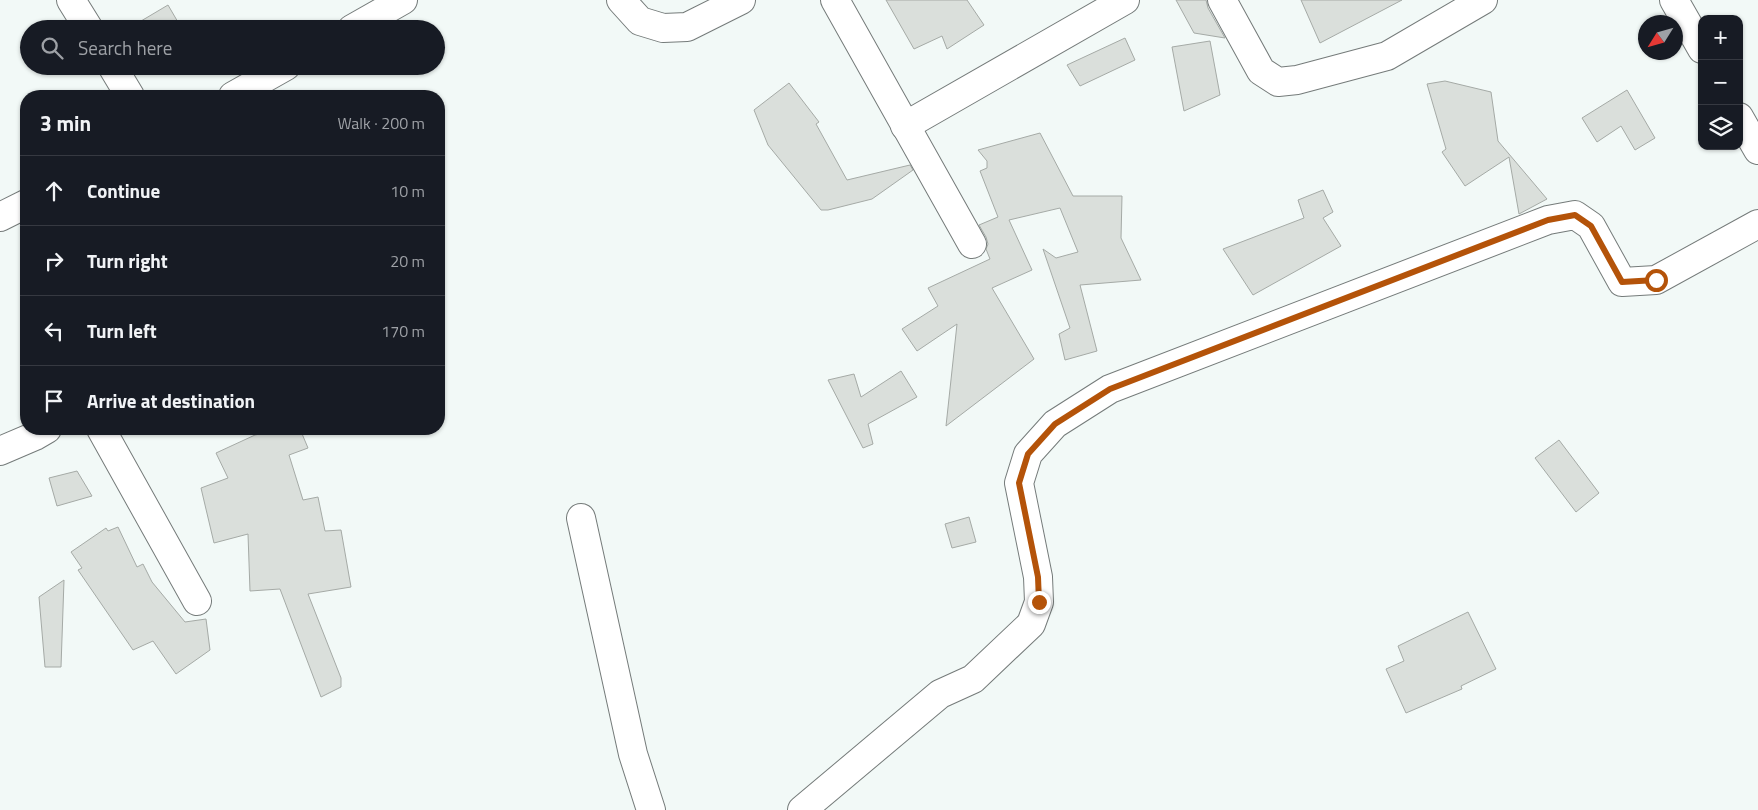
<!DOCTYPE html>
<meta charset="utf-8">
<style>
body{margin:0;font-family:"Titillium Web",sans-serif;background:#20242c;color:#f1f3f6}
.controls{position:absolute;right:15px;top:15px;display:grid;overflow:hidden;border-radius:10px;box-shadow:0 1px 4px #0004}
.controls button{width:45px;height:45px;display:grid;place-items:center;padding:0;border:0;border-bottom:1px solid #363941;background:#171b24;color:#f1f3f6;font:25px sans-serif}
.compass{position:absolute;left:1638px;top:15px;width:45px;height:45px;border-radius:50%;background:#171b24;box-shadow:0 1px 4px #0004;rotate:233deg}
.stop{position:absolute;width:15px;height:15px;margin:-11px;border:4px solid #b45309;border-radius:50%;background:#fff}
.stop.end{background:#b45309;border-color:#fff;box-shadow:0 1px 5px #0008}
.list{margin:0;padding:0;list-style:none}
h2{display:flex;justify-content:space-between;align-items:center;height:65px;margin:0;padding:0 20px;font-size:21px}
h2 small{font-size:16px;font-weight:400;color:#9ea1a6}
.list li{display:grid;grid-template-columns:32px 1fr auto;gap:15px;align-items:center;box-sizing:border-box;height:70px;padding:0 20px;border-top:1px solid #363941}
.list b{display:block;font-size:19px;white-space:nowrap}
.list em{font-size:16px;font-style:normal;color:#9ea1a6}
.icon{flex:none;width:28px;height:28px;fill:none;stroke:currentColor;stroke-width:2;stroke-linecap:round;stroke-linejoin:round}
.map{position:relative;flex:none;width:1758px;height:810px;overflow:hidden}
.search{position:absolute;background:#171b24;box-shadow:0 1px 4px #0004;left:20px;top:20px;width:425px;height:55px;display:flex;align-items:center;gap:12px;box-sizing:border-box;padding:0 18px;border-radius:28px;color:#9ea1a6;font-size:19px}
.panel{position:absolute;background:#171b24;box-shadow:0 1px 4px #0004;left:20px;top:90px;width:425px;height:345px;border-radius:20px}
.map>svg:first-child{display:block}
.building{fill:#dadfdb;stroke:#a5aaa6}
.lines{fill:none;stroke-linecap:round;stroke-linejoin:round}
.minor-casing{stroke:#757b7a;stroke-width:30}
.minor{stroke:#fff;stroke-width:28}
.route{stroke:#b45309;stroke-width:6}
</style>
<div class="map">
<svg width="1758" height="810" viewBox="0 0 1758 810">
<rect width="100%" height="100%" fill="#f2f9f7"/>
<!-- building -->
<g class="building">
<path d="M886,0H967L984,25L947,49L942,36L914,49Z"/>
<path d="M1176,0H1206L1208,8L1225,38L1194,33Z"/>
<path d="M1301,0H1402L1320,43Z"/>
<path d="M168,5L182,29H139L136,24Z"/>
<path d="M1125,38L1135,60L1080,86L1067,65Z"/>
<path d="M1210,41L1220,95L1184,111L1172,47Z"/>
<path d="M1445,81L1491,92L1498,141L1547,199L1519,214L1509,157L1465,186L1442,152L1446,149L1427,84Z"/>
<path d="M789,83L819,122L816,124L847,180L910,165L913,170L872,199L828,210H821L768,145L754,110Z"/>
<path d="M1627,90L1655,138L1635,150L1621,126L1597,142L1582,118Z"/>
<path d="M1040,133L1073,196H1122L1121,238L1141,280L1080,285L1097,351L1065,360L1059,334L1070,328L1043,249L1056,258L1078,252L1060,208L1009,220L1032,270L992,288L1034,359L946,426L957,324L917,351L902,329L938,306L928,288L990,259L986,249L988,244L986,237L979,225L998,217L980,171L987,168V161L978,150Z"/>
<path d="M1323,190L1333,212L1323,218L1341,246L1253,295L1223,249L1304,218L1298,200Z"/>
<path d="M901,371L917,397L868,424L873,444L863,448L828,380L854,374L861,397Z"/>
<path d="M284,429H300L308,448L289,455L303,500L318,497L325,531L341,530L351,587L308,594L341,678V687L321,697L280,589L250,591L248,534L214,543L201,488L228,478L216,453L255,435Z"/>
<path d="M1559,440L1599,493L1576,512L1535,458Z"/>
<path d="M77,471L92,496L57,506L49,478Z"/>
<path d="M969,517L976,542L952,548L945,524Z"/>
<path d="M118,527L137,567L143,564L152,582L185,622L206,619L210,650L176,674L153,641L133,650L78,570L82,568L71,552L106,528L108,531Z"/>
<path d="M64,580L61,667H45L39,597Z"/>
<path d="M1468,612L1496,669L1461,686L1462,689L1406,713L1386,669L1404,661L1398,646Z"/>
</g>
<g class="lines">
<!-- minor casing -->
<g class="minor-casing">
<g id="minor">
<path d="M71,0L89,29"/>
<path d="M621,0L640,21L663,28L687,27L741,0"/>
<path d="M835,0L972,244"/>
<path d="M1222,0L1261,71L1278,82L1297,80L1387,56L1483,0"/>
<path d="M1674,0L1702,49"/>
<path d="M352,29L403,0"/>
<path d="M112,66L130,96"/>
<path d="M233,96L286,66"/>
<path d="M1739,117L1758,150"/>
<path d="M905,126L1125,0"/>
<path d="M0,217L26,204"/>
<path d="M101,429L197,601"/>
<path d="M0,451L35,436L47,429"/>
<path d="M581,518L633,754L651,810"/>
<path d="M802,810L940,694L973,679L1031,624L1039,602L1038,577L1019,483L1028,454L1055,424L1110,389L1548,220L1575,215L1591,226L1622,282L1656,280L1758,224"/>
</g>
</g>
<!-- minor -->
<use href="#minor" class="minor"/>
</g>
<g class="lines">
<!-- route -->
<path class="route" d="M1039,602L1038,577L1019,483L1028,454L1055,424L1110,389L1548,220L1575,215L1591,226L1622,282L1656,280"/>
</g>
</svg>
<div class="controls">
<button>+</button>
<button>−</button>
<button><svg class="icon" aria-label="layers" viewBox="0 0 24 24"><path d="M12 4l9 5-9 5-9-5zM3 14l9 5 9-5"/></svg></button>
</div>
<svg class="compass" viewBox="-18 -18 36 36"><path d="M0-13l5 13h-10z" fill="#e53935"/><path d="M0 13l5-13h-10z" fill="#9ea1a6"/></svg>
<div class="stop" style="left:1656px;top:280px"></div>
<div class="stop end" style="left:1039px;top:602px"></div>
<div class="search"><svg class="icon" aria-label="search" viewBox="0 0 24 24"><circle cx="10" cy="10" r="6"/><path d="M15 15l6 6"/></svg>Search here</div>
<section class="panel">
<h2>3 min<small>Walk · 200 m</small></h2>
<ul class="list">
<li><svg class="icon" aria-label="ahead" viewBox="0 0 24 24"><path d="M12 20V5M6 11l6-6 6 6"/></svg><div><b>Continue</b></div><em>10 m</em></li>
<li><svg class="icon" aria-label="right" viewBox="0 0 24 24"><path d="M7 20v-9h11M14 6l5 5-5 5"/></svg><div><b>Turn right</b></div><em>20 m</em></li>
<li><svg class="icon" aria-label="left" viewBox="0 0 24 24"><path d="M17 20v-9H6M10 6l-5 5 5 5"/></svg><div><b>Turn left</b></div><em>170 m</em></li>
<li><svg class="icon" aria-label="arrive" viewBox="0 0 24 24"><path d="M6 21V4h12l-3 4 3 4H6"/></svg><div><b>Arrive at destination</b></div></li>
</ul>
</section>
</div>
